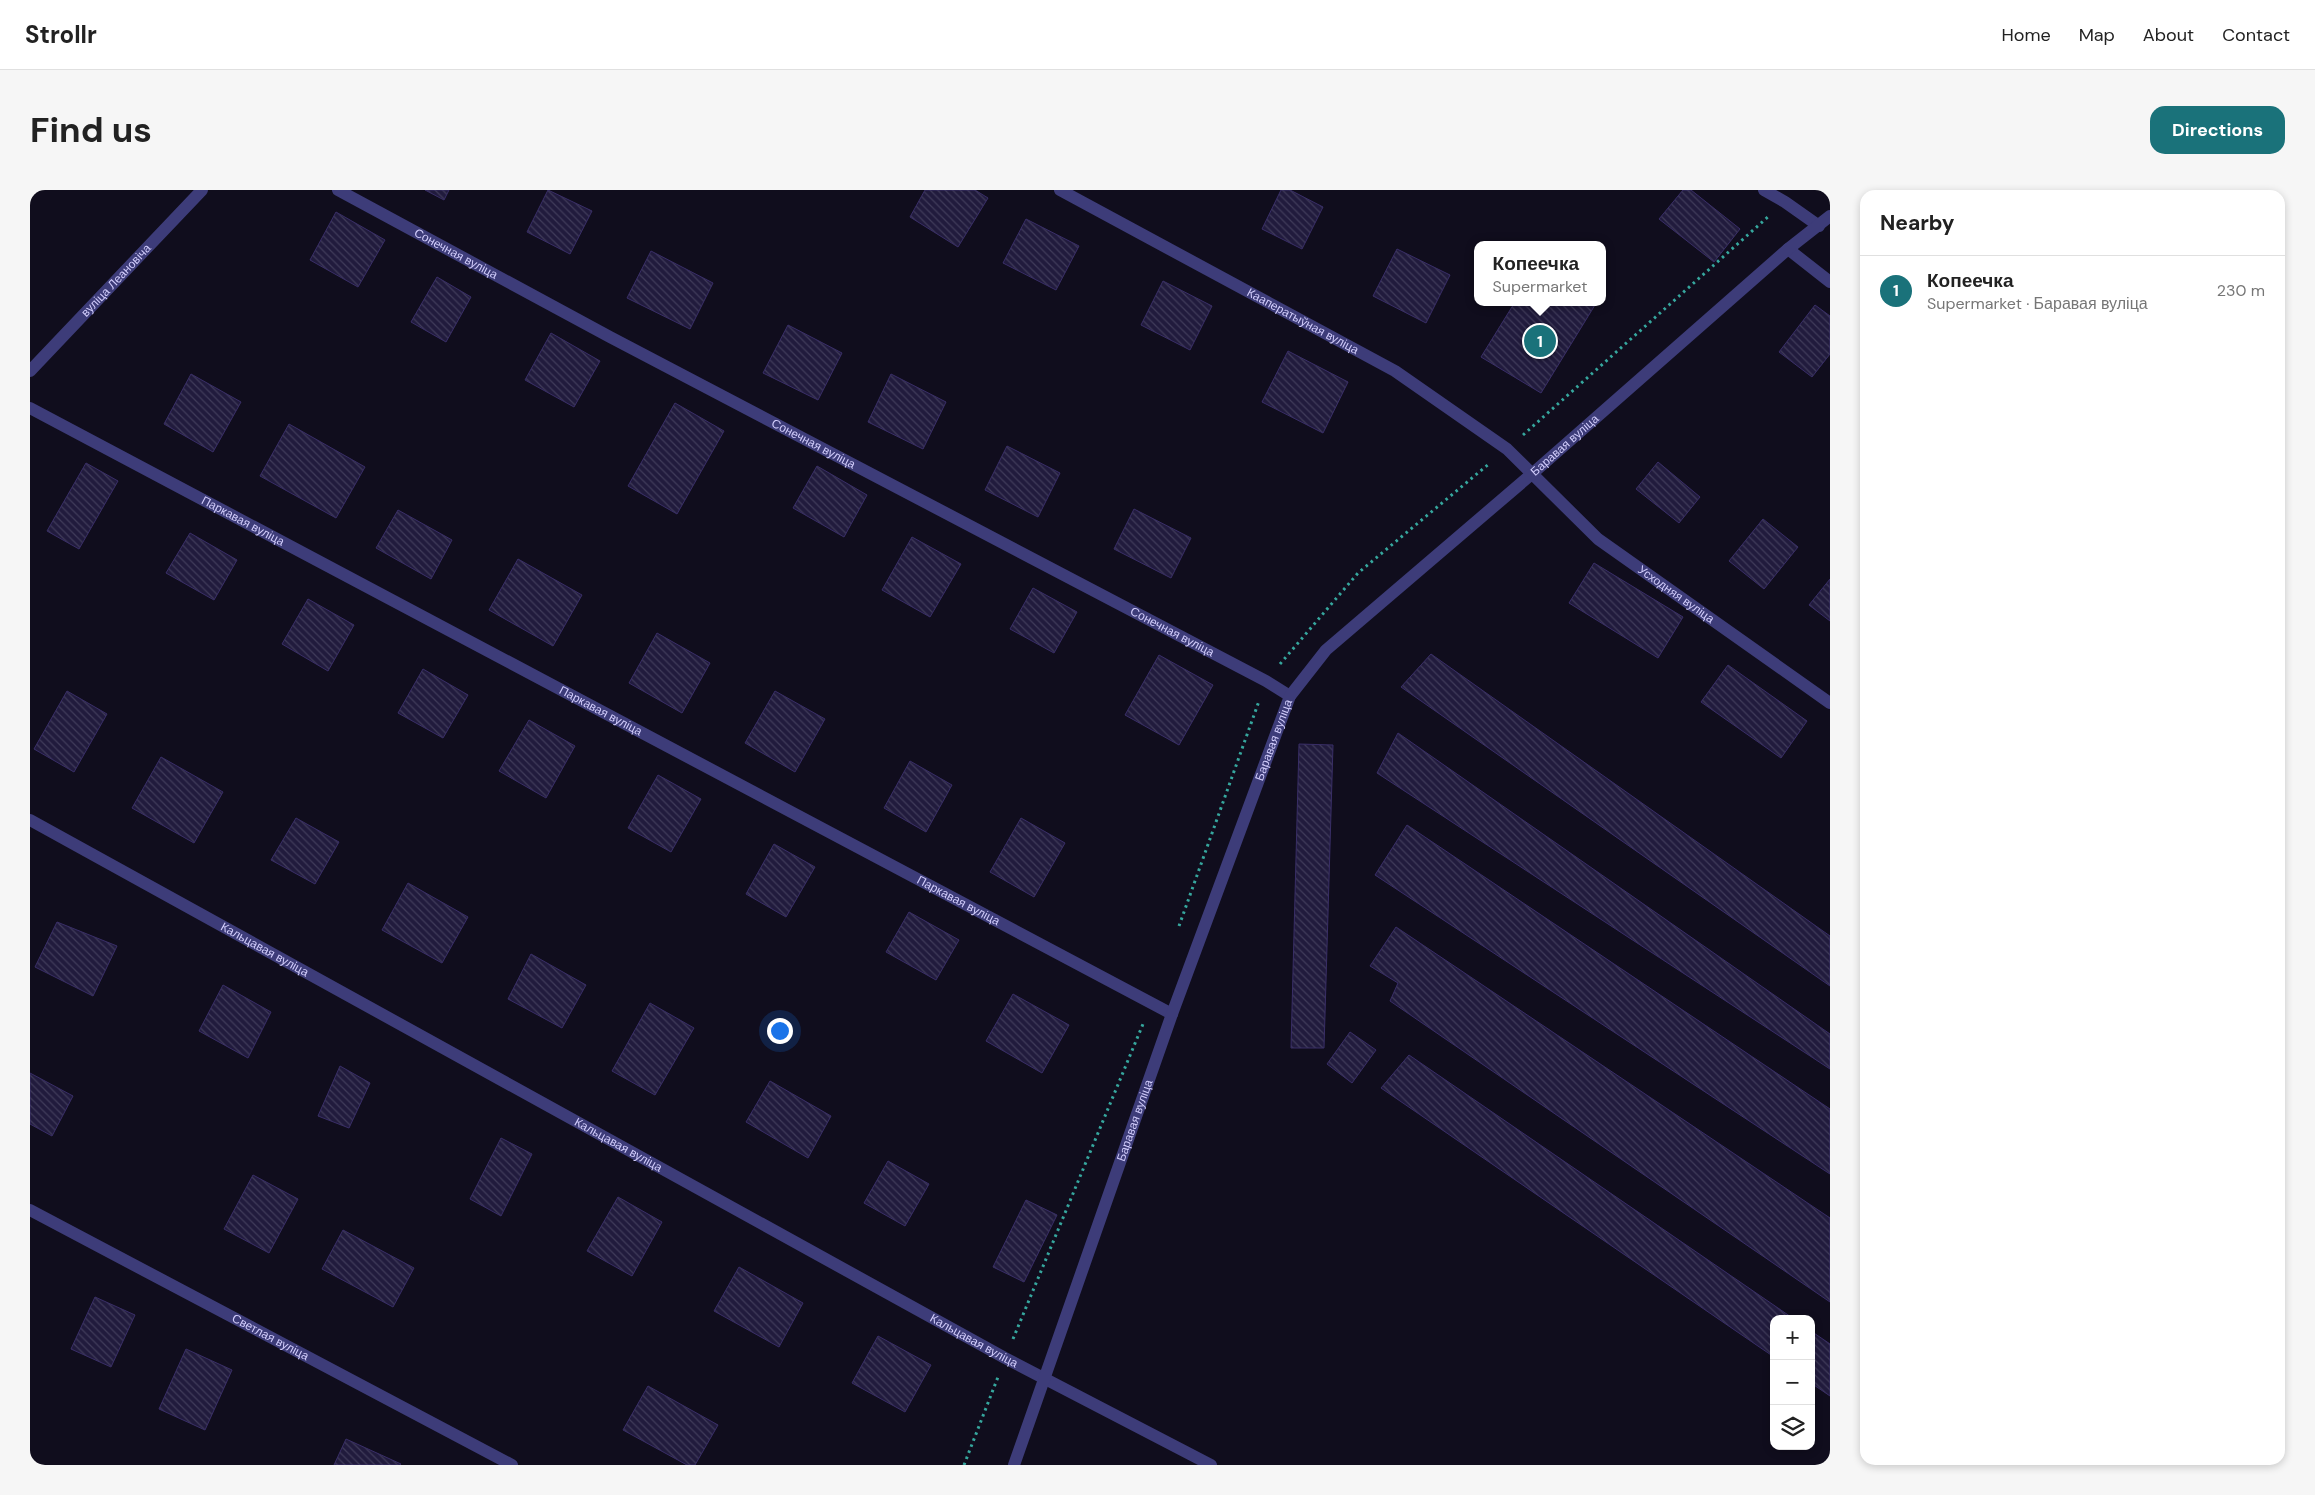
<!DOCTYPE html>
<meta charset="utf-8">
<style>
body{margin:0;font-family:"DM Sans",sans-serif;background:#f6f6f6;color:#222}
.controls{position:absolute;right:15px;bottom:15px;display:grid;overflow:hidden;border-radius:10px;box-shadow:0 2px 8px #0003}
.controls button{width:45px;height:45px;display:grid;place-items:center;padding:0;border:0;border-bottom:1px solid #e0e0e0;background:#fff;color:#222;font:25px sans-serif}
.you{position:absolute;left:749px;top:840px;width:18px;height:18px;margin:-12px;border:4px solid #fff;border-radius:50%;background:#1a73e8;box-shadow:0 0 0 8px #1a73e833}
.badge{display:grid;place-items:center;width:32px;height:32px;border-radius:50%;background:#1a727a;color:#fff;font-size:16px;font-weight:700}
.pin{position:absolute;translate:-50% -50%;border:2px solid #fff;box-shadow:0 1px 5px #0006}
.popup{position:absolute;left:1444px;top:51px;width:132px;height:65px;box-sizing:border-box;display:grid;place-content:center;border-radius:10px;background:#fff;filter:drop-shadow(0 1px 4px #0005);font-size:16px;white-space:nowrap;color:#767676}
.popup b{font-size:19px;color:#222}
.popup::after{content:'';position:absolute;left:50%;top:100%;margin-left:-10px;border:10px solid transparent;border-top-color:#fff}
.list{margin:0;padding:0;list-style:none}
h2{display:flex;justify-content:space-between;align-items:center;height:65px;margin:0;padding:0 20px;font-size:21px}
h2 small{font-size:16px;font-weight:400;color:#767676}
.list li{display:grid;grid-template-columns:32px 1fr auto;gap:15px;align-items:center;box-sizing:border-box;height:70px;padding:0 20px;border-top:1px solid #e0e0e0}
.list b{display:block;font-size:19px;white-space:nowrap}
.list p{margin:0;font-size:16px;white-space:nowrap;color:#767676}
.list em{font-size:16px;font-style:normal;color:#767676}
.icon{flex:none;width:28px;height:28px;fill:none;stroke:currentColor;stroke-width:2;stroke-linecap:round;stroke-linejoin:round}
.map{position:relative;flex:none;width:1800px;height:1275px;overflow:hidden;border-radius:15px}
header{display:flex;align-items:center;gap:30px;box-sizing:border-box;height:70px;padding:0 25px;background:#fff;border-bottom:1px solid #e0e0e0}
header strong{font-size:24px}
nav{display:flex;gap:28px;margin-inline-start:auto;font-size:18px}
.intro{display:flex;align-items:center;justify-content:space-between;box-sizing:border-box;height:120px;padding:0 30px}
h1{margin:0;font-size:35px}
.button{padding:12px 22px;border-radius:15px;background:#1a727a;color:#fff;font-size:18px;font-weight:700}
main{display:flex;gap:30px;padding:0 30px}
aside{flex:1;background:#fff;border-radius:15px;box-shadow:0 2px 8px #0003}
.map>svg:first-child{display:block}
.building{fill:url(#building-back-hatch);stroke:#392e67}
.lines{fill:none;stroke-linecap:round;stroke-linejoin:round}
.path{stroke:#36a79e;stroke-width:3;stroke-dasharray:2.5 4;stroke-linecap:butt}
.street{stroke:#3d3c79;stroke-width:12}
.labels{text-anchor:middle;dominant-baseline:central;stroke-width:4;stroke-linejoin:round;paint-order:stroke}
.street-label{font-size:12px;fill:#d2cdfc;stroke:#100d1d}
</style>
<header>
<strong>Strollr</strong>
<nav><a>Home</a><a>Map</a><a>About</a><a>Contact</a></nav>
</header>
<div class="intro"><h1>Find us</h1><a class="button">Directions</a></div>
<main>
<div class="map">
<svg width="1800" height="1275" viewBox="0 0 1800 1275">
<defs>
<pattern id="building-back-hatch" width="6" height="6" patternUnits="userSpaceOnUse" patternTransform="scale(1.25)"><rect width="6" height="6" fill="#211b3d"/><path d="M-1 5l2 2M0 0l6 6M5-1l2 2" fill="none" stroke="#403b5a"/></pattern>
</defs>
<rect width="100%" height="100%" fill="#100d1d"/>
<!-- building -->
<g class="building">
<path d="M395,0H419L414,10Z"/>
<path d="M518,0L562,21L540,64L497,42Z"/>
<path d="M895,0H945L958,8L928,57L880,27Z"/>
<path d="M1251,0H1260L1293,17L1272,59L1232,39Z"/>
<path d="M1653,0H1661L1710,39L1684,72L1629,29Z"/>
<path d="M306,22L355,50L328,97L280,70Z"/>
<path d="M996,29L1049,56L1026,100L973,73Z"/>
<path d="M1367,59L1420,85L1396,133L1343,106Z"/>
<path d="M621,61L683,93L660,139L597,108Z"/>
<path d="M407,87L441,107L416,152L381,132Z"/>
<path d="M1133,91L1182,116L1160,160L1111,135Z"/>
<path d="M1485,112H1560L1565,115L1511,203L1451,167Z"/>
<path d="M1785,115L1800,126V164L1782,187L1749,162Z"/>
<path d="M758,135L812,163L788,210L733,183Z"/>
<path d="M521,143L570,171L544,217L495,190Z"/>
<path d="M1258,161L1318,192L1293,243L1232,212Z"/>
<path d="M161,184L211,212L183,262L134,234Z"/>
<path d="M861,184L916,212L893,259L838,232Z"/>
<path d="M645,213L694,241L647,324L598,296Z"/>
<path d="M259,234L335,277L306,328L230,286Z"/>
<path d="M977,256L1030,283L1008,327L955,300Z"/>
<path d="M1628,272L1670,307L1649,333L1606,299Z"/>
<path d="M56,273L88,291L49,359L17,341Z"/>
<path d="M787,276L837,305L814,347L763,318Z"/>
<path d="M1104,319L1161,348L1141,388L1084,359Z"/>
<path d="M368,320L422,350L401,389L346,358Z"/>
<path d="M1733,329L1768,357L1734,399L1699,371Z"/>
<path d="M160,343L207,370L184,410L136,383Z"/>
<path d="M882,347L931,374L900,427L852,400Z"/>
<path d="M488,369L552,405L523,456L459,420Z"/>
<path d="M1564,373L1653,427L1628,468L1539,413Z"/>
<path d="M1800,389V431L1779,415Z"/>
<path d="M1003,398L1047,422L1024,463L980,439Z"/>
<path d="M278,409L324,435L298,481L252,454Z"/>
<path d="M627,443L680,473L652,523L599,493Z"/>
<path d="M1401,464L1800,746V796L1371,497Z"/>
<path d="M1129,465L1183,495L1149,555L1095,525Z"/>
<path d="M1698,475L1777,531L1751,568L1671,512Z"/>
<path d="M393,479L438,505L413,548L368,523Z"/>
<path d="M37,501L77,524L44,582L4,559Z"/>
<path d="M745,501L795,529L765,582L715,553Z"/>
<path d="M499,530L545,556L516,608L469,581Z"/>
<path d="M1368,543L1800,844V879L1347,583Z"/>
<path d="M1269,554L1303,555L1294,858H1261Z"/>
<path d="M131,567L193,602L164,653L102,618Z"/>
<path d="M880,571L922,595L896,642L854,618Z"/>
<path d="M628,585L671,609L641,662L598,638Z"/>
<path d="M266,628L309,652L285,694L241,670Z"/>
<path d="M991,628L1035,653L1004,707L960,682Z"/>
<path d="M1377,635L1800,919V984L1345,685Z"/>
<path d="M744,654L785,677L756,727L716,704Z"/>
<path d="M378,693L438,727L412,773L352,740Z"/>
<path d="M879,722L929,750L906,790L856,762Z"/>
<path d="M27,732L87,756L63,806L5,777Z"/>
<path d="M1366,737L1800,1028V1112L1360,811L1368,793L1340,776Z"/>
<path d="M501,764L556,795L532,838L478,809Z"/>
<path d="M193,795L241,822L218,868L169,841Z"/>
<path d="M983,804L1039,835L1012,883L956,851Z"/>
<path d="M620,813L664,838L625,905L582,881Z"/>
<path d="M1320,842L1346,860L1322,893L1297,874Z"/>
<path d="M1379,865L1764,1129H1744V1167L1351,898Z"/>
<path d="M310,876L340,893L319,938L288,926Z"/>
<path d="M0,883L43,906L22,946L0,934Z"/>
<path d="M740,891L801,926L778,968L716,932Z"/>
<path d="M471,948L502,964L471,1026L440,1009Z"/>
<path d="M858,971L899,994L875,1036L834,1013Z"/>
<path d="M223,985L268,1009L239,1063L194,1039Z"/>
<path d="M588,1007L632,1032L602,1086L557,1061Z"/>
<path d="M996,1010L1027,1025L994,1092L963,1077Z"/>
<path d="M313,1040L384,1078L363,1117L292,1079Z"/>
<path d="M709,1077L773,1113L749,1157L684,1121Z"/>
<path d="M65,1107L105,1125L81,1177L41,1159Z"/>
<path d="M1781,1141L1800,1154V1206L1781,1193Z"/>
<path d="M848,1146L901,1175L875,1222L822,1193Z"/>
<path d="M156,1159L202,1180L175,1240L129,1219Z"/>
<path d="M618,1196L688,1235L665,1275H657L593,1240Z"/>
<path d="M316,1249L371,1274L370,1275H304Z"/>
</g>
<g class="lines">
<!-- path -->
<g class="path">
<path d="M1493,245L1739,26"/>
<path d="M1250,474L1328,383L1460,273"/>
<path d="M1149,736L1229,511"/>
<path d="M983,1149L1113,834"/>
<path d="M934,1275L968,1187"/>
</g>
<!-- street -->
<g class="street">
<path id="s1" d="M308,0L580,147L1236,491L1260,506"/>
<path id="s2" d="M1030,0L1365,181L1477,259L1568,349L1800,513"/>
<path d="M1734,0L1755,12L1789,36"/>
<path d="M1758,59L1800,92"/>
<path id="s3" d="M0,181L172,0"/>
<path id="s4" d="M0,218L1142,824"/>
<path id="s5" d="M0,630L975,1168L1181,1275"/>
<path id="s6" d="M0,1020L482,1275"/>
<path id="s7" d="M984,1275L1142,824L1260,506L1296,460L1503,283L1758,59L1800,26"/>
</g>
</g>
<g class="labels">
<!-- street labels -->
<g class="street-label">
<text stroke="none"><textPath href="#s1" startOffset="134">Сонечная вуліца</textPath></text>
<text stroke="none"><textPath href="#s3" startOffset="125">вуліца Леановіча</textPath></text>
<text stroke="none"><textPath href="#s2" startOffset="276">Кааператыўная вуліца</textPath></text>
<text stroke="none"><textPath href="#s1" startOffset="539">Сонечная вуліца</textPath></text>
<text stroke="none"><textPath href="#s7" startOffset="1190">Баравая вуліца</textPath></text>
<text stroke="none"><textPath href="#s4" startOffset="241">Паркавая вуліца</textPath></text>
<text stroke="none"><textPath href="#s2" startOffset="741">Усходняя вуліца</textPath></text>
<text stroke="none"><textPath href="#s1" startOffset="944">Сонечная вуліца</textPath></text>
<text stroke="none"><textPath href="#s4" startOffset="646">Паркавая вуліца</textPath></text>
<text stroke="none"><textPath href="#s7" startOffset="770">Баравая вуліца</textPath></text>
<text stroke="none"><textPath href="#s4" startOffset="1051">Паркавая вуліца</textPath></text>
<text stroke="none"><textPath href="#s5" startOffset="268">Кальцавая вуліца</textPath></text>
<text stroke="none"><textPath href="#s7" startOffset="365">Баравая вуліца</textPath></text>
<text stroke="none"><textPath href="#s5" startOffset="672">Кальцавая вуліца</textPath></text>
<text stroke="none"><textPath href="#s6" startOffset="272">Светлая вуліца</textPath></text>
<text stroke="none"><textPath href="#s5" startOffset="1078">Кальцавая вуліца</textPath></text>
</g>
</g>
</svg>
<div class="controls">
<button>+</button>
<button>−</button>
<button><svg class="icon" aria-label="layers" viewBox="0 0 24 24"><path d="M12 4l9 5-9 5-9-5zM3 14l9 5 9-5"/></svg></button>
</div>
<div class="you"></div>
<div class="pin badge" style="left:1510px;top:151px">1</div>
<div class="popup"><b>Копеечка</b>Supermarket</div>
</div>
<aside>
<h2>Nearby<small></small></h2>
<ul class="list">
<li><span class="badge">1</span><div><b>Копеечка</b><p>Supermarket · Баравая вуліца</p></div><em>230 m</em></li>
</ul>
</aside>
</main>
